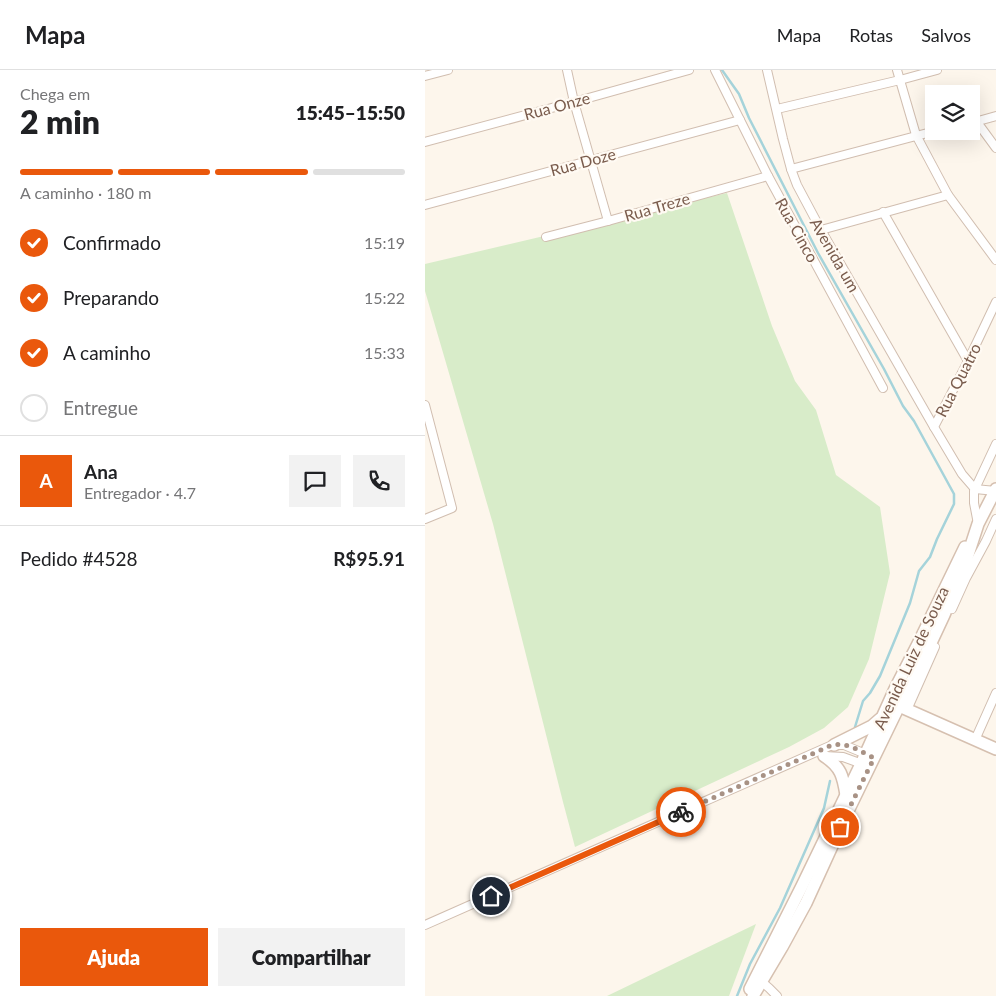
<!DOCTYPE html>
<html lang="pt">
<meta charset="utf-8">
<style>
body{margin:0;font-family:Lato,sans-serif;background:#f2f2f2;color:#202124;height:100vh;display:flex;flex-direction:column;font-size:19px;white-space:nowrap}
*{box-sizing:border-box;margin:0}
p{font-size:16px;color:#757577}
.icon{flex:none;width:28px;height:28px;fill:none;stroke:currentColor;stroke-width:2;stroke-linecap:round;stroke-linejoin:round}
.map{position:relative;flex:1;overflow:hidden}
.sheet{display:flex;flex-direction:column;background:#fff;width:425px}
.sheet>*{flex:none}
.controls{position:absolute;left:500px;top:15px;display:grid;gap:10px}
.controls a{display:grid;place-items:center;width:55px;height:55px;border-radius:0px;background:#fff;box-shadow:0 5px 20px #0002;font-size:25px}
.pin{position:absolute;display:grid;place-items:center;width:42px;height:42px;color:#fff;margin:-21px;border:2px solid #fff;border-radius:50%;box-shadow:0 1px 5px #0007}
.courier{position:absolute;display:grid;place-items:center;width:50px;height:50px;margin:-25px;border:4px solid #ea580c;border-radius:50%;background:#fff;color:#222;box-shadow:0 1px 6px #0007}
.summary em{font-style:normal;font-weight:800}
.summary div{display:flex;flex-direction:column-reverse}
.summary{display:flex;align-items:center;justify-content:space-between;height:85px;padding:0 20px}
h1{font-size:32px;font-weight:800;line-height:38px}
.bar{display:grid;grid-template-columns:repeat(4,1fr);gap:8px 5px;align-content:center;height:60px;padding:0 20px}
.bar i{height:6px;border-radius:4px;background:#e0e0e0}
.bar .on{background:#ea580c}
.bar p{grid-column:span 4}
.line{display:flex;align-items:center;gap:12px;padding:0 20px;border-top:1px solid #e0e0e0}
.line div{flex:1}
.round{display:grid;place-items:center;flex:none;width:52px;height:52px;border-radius:0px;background:#f2f2f2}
ol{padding:0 20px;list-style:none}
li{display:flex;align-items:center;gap:15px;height:55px}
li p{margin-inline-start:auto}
li .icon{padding:5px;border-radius:50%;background:#ea580c;color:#fff;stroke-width:4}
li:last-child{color:#757577}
li i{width:28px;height:28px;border:2px solid #e0e0e0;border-radius:50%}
.action{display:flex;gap:10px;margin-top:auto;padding:10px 20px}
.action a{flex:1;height:58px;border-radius:0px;background:#ea580c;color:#fff;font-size:20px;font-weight:800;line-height:58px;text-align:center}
.action a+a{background:#f2f2f2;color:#202124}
header{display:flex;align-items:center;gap:30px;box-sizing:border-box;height:70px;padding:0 25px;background:#fff;border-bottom:1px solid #e0e0e0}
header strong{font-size:24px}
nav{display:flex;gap:28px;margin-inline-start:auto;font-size:18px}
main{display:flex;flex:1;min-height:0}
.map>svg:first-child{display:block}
.green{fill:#d8ecc9}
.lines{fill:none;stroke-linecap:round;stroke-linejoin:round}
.stream{stroke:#a5d3da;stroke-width:2.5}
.street-casing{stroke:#d1beb0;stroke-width:10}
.secondary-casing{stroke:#d6c0b0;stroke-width:14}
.street{stroke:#fff;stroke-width:8}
.secondary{stroke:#fff;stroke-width:11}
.done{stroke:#a89285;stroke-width:5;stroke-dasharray:0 9}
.route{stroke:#ea580c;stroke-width:6}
.labels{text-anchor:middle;stroke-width:4.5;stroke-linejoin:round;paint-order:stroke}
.street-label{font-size:16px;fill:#7a5c4d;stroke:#fffaf3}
</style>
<header>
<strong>Mapa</strong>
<nav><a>Mapa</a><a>Rotas</a><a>Salvos</a></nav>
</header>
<main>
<section class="sheet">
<div class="summary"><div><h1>2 min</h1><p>Chega em</p></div><em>15:45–15:50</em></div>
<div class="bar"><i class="on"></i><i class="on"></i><i class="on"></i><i></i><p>A caminho · 180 m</p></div>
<ol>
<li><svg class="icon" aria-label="check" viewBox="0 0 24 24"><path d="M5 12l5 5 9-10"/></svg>Confirmado<p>15:19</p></li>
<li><svg class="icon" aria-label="check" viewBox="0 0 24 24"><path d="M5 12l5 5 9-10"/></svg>Preparando<p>15:22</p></li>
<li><svg class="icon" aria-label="check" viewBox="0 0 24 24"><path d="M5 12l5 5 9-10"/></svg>A caminho<p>15:33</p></li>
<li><i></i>Entregue</li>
</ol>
<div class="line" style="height:90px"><b class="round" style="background:#ea580c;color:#fff">A</b><div><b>Ana</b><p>Entregador · 4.7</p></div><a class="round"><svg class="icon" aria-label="chat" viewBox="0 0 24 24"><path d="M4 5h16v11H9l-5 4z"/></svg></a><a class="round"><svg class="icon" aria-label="phone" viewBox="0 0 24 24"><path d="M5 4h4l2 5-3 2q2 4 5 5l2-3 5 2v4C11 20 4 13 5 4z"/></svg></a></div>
<div class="line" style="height:65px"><div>Pedido #4528</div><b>R$95.91</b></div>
<div class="action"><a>Ajuda</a><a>Compartilhar</a></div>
</section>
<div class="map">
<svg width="571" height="926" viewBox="0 0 571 926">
<rect width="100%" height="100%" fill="#fdf6ec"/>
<g class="green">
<path d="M 302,123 L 347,256 L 370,311 L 391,340 L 411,405 L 455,437 L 465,503 L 444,589 L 423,637 L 399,658 L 364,677 L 150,777 L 138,732 L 68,454 L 0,221 L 0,194 Z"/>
<path d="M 331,854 L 304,926 L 182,926 Z"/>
</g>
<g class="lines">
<g class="stream">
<path d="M 297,0 L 314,24 L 324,48 L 393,183 L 459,299 L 478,336 L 489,351 L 529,424 L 529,434 L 512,469 L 505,487 L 494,501 L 485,533 L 455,606 L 445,623 L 438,631 L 430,657"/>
<path d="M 312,926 L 325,894 L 355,838 L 399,738 L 405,711"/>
</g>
<defs>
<g id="street">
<path d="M 142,0 L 149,32 L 183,151"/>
<path d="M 290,0 L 343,106 L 458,318"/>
<path d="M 342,0 L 358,69 L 366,99 L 372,115 L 396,160 L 509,357"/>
<path d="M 472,0 L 491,65 L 523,125 L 571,190"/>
<path d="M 0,6 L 23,0"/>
<path d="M 352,39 L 475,10 L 512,0"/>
<path d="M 552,52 L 571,78"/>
<path d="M 546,53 L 571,46"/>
<path d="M 0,72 L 149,32 L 264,0"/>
<path d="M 366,99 L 510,61"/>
<path d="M 0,135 L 315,50"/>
<path d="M 458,142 L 543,291"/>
<path d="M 396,160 L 523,125"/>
<path d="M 121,167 L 183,151 L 343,106"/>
<path d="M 571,232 L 543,291 L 509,357 L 537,404 L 550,419 L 571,421"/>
<path d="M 0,335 L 27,438 L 0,449"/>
<path d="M 553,454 L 549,433 L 549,421 L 571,374"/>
<path d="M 527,539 L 541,508 L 561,471 L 571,449"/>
<path d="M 482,640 L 510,577"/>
<path d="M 550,670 L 571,623"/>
<path d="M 399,686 L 418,687 L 440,695"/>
<path d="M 0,855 L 407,675 L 419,675 L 443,685"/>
<path d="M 337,912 L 344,918 L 352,926"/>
</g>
<g id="secondary">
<path d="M 474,636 L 571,679"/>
<path d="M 409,675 L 447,656 L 455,649"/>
<path d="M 399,686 C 416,697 418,706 421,725"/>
<path d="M 325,919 L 377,816 L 436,694 L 470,619 L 495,570 L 540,477"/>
<path d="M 328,926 L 357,877 L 381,833 L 423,741 L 474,636 L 505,575 L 519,545 L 540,494 L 553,454 L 571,419"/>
</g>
</defs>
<use href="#street" class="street-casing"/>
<use href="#secondary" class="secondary-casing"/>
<use href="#street" class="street"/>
<use href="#secondary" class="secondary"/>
</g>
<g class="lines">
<path class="done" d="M 256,742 L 396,680 C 400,678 404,676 408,675 C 422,672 437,682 449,688 L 415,757"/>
<path class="route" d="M 66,826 L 256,742"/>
</g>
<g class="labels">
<g class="street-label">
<text transform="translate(132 36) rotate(-15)" y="6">Rua Onze</text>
<text transform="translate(158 92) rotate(-15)" y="6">Rua Doze</text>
<text transform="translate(232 137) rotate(-16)" y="6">Rua Treze</text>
<text transform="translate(372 160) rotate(61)" y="6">Rua Cinco</text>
<text transform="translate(410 185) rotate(60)" y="6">Avenida um</text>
<text transform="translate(533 310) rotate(-63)" y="6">Rua Quatro</text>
<text transform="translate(486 588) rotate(-65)" y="6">Avenida Luiz de Souza</text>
</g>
</g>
</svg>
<div class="controls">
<a><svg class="icon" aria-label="layers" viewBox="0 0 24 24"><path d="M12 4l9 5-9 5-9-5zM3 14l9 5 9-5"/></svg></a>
</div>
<div class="pin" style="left:415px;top:757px;background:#ea580c"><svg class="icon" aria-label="bag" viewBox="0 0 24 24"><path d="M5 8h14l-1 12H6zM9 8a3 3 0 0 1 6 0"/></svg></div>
<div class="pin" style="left:66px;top:826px;background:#1f2937"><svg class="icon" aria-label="home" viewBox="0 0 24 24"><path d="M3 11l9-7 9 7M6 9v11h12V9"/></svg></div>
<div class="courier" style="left:256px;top:742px"><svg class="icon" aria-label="bike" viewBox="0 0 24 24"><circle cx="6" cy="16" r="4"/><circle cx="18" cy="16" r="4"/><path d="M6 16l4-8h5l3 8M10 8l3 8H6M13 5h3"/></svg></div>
</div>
</main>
